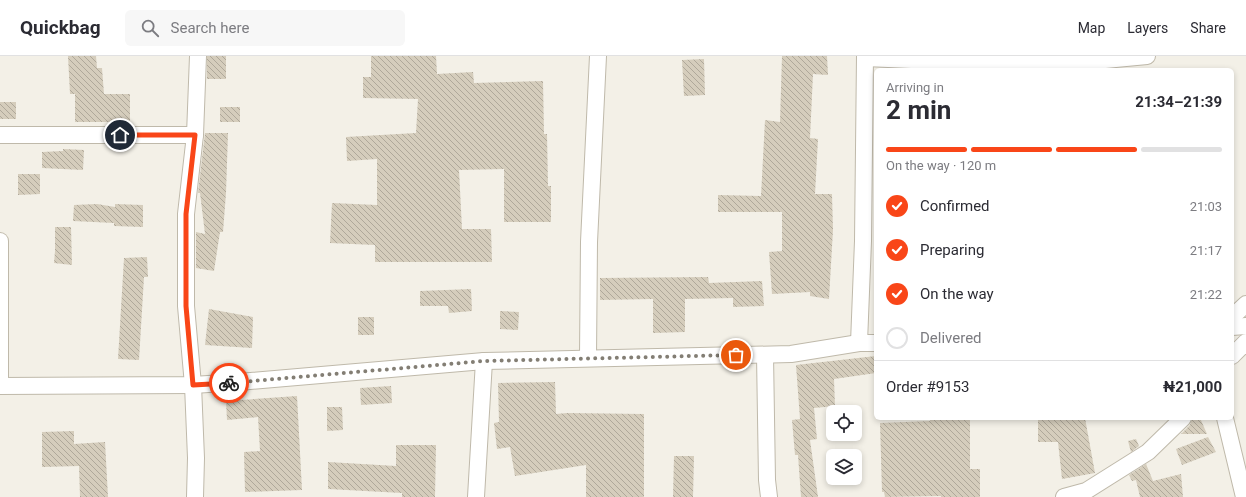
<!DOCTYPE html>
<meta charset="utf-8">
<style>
body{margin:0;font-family:Roboto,sans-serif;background:#f7f7f7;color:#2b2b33;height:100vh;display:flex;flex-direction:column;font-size:15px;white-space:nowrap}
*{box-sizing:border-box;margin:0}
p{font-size:13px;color:#7c7c81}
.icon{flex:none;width:22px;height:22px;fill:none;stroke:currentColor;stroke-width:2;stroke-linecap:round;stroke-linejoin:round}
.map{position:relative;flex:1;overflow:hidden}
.drawer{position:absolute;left:874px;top:12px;width:360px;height:352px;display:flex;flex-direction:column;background:#fff;border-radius:6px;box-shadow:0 2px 6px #0003}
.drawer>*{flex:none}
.buttons{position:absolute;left:826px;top:349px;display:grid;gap:8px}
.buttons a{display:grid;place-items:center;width:36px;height:36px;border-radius:6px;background:#fff;box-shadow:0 2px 6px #0003;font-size:20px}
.pin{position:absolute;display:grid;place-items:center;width:34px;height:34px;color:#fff;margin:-17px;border:2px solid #fff;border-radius:50%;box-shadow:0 1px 4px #0007}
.courier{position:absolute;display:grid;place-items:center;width:40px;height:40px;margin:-20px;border:3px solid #f94618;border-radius:50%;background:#fff;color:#222;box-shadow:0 1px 5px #0007}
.overview em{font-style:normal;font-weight:700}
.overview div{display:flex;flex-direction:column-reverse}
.overview{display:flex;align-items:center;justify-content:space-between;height:68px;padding:0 12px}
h1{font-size:26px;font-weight:700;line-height:30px}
.bar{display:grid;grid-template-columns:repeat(4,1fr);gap:6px 4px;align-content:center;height:48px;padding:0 12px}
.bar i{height:5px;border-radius:3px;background:#e1e1e2}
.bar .current{background:#f94618}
.bar p{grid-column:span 4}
.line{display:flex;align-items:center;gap:10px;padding:0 12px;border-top:1px solid #e1e1e2}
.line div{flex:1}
ol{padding:0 12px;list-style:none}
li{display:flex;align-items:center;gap:12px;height:44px}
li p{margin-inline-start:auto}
li .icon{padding:4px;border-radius:50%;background:#f94618;color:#fff;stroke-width:4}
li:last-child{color:#7c7c81}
li i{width:22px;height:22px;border:2px solid #e1e1e2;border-radius:50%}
header{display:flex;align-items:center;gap:24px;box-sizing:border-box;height:56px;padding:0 20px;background:#fff;border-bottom:1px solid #e1e1e2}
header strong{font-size:19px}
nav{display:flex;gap:22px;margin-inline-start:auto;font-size:14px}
.search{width:280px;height:36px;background:#f7f7f7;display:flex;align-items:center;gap:10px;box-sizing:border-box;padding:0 14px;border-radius:6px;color:#7c7c81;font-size:15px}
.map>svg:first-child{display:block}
.building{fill:url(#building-back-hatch)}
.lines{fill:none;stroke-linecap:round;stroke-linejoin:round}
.minor-casing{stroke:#bfb9aa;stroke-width:18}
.minor{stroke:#fff;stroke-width:16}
.done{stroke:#837e74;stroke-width:4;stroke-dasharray:0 7.2}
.route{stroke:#f94618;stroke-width:5}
</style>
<header>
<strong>Quickbag</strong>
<div class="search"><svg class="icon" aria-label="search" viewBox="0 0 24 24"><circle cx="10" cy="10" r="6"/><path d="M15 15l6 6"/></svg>Search here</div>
<nav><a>Map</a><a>Layers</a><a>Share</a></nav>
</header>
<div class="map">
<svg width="1246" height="441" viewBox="0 0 1246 441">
<defs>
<pattern id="building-back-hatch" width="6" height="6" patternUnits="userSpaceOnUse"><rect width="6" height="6" fill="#d5cdbc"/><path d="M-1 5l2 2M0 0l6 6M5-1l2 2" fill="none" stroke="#afa89a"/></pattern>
</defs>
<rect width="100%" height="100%" fill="#f3f0e7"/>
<g class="building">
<path d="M 68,0 L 96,0 L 97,12 L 102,12 L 104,38 L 130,38 L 130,66 L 75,66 L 75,38 L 70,38 Z"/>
<rect x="207" y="0" width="19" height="23"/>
<path d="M 371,0 L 436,0 L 437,18 L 473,16 L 474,27 L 543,25 L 544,78 L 547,78 L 548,130 L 551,130 L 551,166 L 504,166 L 504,113 L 459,114 L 462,173 L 491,173 L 492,206 L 375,206 L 375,189 L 330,187 L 332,147 L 377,149 L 377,103 L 347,105 L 346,81 L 416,77 L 418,43 L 363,42 L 363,21 L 371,21 Z"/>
<path d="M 782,0 L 827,0 L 828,19 L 813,18 L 810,82 L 818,83 L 815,138 L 832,138 L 833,174 L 829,243 L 810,240 L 810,236 L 772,238 L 769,196 L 782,195 L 782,156 L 718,156 L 718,139 L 761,140 L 765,64 L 780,66 Z"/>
<path d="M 704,3 L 705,39 L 684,40 L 682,4 Z"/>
<rect x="0" y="46" width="16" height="17"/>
<rect x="220" y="51" width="20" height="15"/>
<path d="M 205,77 L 228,77 L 226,137 L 223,176 L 220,176 L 214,215 L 196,212 L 196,176 L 205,178 L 200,137 L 198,137 Z"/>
<path d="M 63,93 L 84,94 L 83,114 L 42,112 L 42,96 L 63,95 Z"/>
<path d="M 18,118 L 40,118 L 40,138 L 18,139 Z"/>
<path d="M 97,148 L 115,151 L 115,148 L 143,149 L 143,171 L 114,170 L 114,167 L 73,165 L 74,149 Z"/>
<path d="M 55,171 L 71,171 L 72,209 L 54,207 L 55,195 Z"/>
<path d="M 147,201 L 148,221 L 144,221 L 139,304 L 118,303 L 124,202 Z"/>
<path d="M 708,221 L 709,227 L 762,225 L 764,250 L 733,251 L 733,242 L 685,243 L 685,276 L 653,277 L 653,243 L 600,244 L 600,222 Z"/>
<path d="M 471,233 L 472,255 L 449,257 L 448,250 L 420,250 L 420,235 Z"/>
<path d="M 209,253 L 253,261 L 252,292 L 205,289 Z"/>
<path d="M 500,255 L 519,256 L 518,274 L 500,273 Z"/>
<rect x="358" y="261" width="16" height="18"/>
<path d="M 876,300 L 876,317 L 834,323 L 835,350 L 814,352 L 817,383 L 810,384 L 818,441 L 801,441 L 798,399 L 795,399 L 792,364 L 800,363 L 796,309 Z"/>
<path d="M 555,326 L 556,358 L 567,357 L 644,358 L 644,441 L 586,441 L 586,409 L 515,420 L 510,391 L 497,393 L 494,367 L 499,366 L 498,327 Z"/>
<path d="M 391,330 L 392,347 L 361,349 L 360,332 Z"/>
<path d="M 297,340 L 302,434 L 245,436 L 244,396 L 260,395 L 258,361 L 227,364 L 226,345 Z"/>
<path d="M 327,351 L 342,351 L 343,374 L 327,375 Z"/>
<path d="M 930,362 L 970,362 L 970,413 L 980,413 L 980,441 L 941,441 L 941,440 L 885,441 L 884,436 L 882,436 L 880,367 L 930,365 Z"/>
<path d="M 1038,362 L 1085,362 L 1095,417 L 1062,423 L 1058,386 L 1038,386 Z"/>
<path d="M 1192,362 L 1200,362 L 1207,378 L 1181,378 L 1190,369 Z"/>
<path d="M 74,375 L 74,388 L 105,386 L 108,441 L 80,441 L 79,410 L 42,411 L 42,376 Z"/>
<path d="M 1208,381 L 1216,396 L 1182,409 L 1176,393 Z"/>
<path d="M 1136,383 L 1139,390 L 1131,396 L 1128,385 Z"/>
<path d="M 396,389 L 436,389 L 435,441 L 402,441 L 402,437 L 328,433 L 328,406 L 396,410 Z"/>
<path d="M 674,400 L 694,400 L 693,441 L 673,441 Z"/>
<path d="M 1146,408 L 1153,425 L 1181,418 L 1183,441 L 1140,441 L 1136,424 L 1132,425 L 1129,419 Z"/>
</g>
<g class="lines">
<defs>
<g id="minor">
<path d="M 865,2 L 958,6 L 1063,8 L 1147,0"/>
<path d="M 0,79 L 195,79"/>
<path d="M 0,185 L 0,330"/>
<path d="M 1232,261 L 1246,248"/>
<path d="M 1232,271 L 1246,270"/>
<path d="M 859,287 L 863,185 L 865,0"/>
<path d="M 765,299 L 767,424 L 769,441"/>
<path d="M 1232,300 L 1246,286"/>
<path d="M 588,302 L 589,186 L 598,0"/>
<path d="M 0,330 L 193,329 L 239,326 L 484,305 L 791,298 L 859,287 L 876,287"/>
<path d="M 1225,362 L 1244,441"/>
<path d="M 195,441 L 196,402 L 193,329 L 186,250 L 186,158 L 195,79 L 198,0"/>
<path d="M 476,441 L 484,305"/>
<path d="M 1064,441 L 1086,435 L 1148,396 L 1183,362"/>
</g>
</defs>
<use href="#minor" class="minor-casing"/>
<use href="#minor" class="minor"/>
</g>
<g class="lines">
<path class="done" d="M 229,327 L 484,305 L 736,299"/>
<path class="route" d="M 120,79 L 195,79 L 186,158 L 186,250 L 193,329 L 229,327"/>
</g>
</svg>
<div class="buttons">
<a><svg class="icon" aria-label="locate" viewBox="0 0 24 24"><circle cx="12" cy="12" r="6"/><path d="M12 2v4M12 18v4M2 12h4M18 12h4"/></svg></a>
<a><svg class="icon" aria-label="layers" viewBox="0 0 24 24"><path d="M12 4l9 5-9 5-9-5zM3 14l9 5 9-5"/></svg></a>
</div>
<div class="pin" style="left:736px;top:299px;background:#ea580c"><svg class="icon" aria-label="bag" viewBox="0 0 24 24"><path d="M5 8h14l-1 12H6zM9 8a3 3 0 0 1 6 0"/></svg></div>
<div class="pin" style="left:120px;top:79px;background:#1f2937"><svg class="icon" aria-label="home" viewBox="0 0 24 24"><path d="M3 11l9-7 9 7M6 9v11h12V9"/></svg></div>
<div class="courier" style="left:229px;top:327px"><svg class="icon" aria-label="bike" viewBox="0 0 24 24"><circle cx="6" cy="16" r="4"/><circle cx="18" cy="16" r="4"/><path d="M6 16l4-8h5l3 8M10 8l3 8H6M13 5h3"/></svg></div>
<section class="drawer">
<div class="overview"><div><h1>2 min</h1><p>Arriving in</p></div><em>21:34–21:39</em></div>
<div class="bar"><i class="current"></i><i class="current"></i><i class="current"></i><i></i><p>On the way · 120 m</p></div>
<ol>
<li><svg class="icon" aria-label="check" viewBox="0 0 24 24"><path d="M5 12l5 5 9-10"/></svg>Confirmed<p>21:03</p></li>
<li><svg class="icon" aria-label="check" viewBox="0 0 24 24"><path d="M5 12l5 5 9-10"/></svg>Preparing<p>21:17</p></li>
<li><svg class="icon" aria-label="check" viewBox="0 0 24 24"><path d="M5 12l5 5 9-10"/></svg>On the way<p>21:22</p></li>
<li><i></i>Delivered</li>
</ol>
<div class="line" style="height:52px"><div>Order #9153</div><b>₦21,000</b></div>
</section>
</div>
